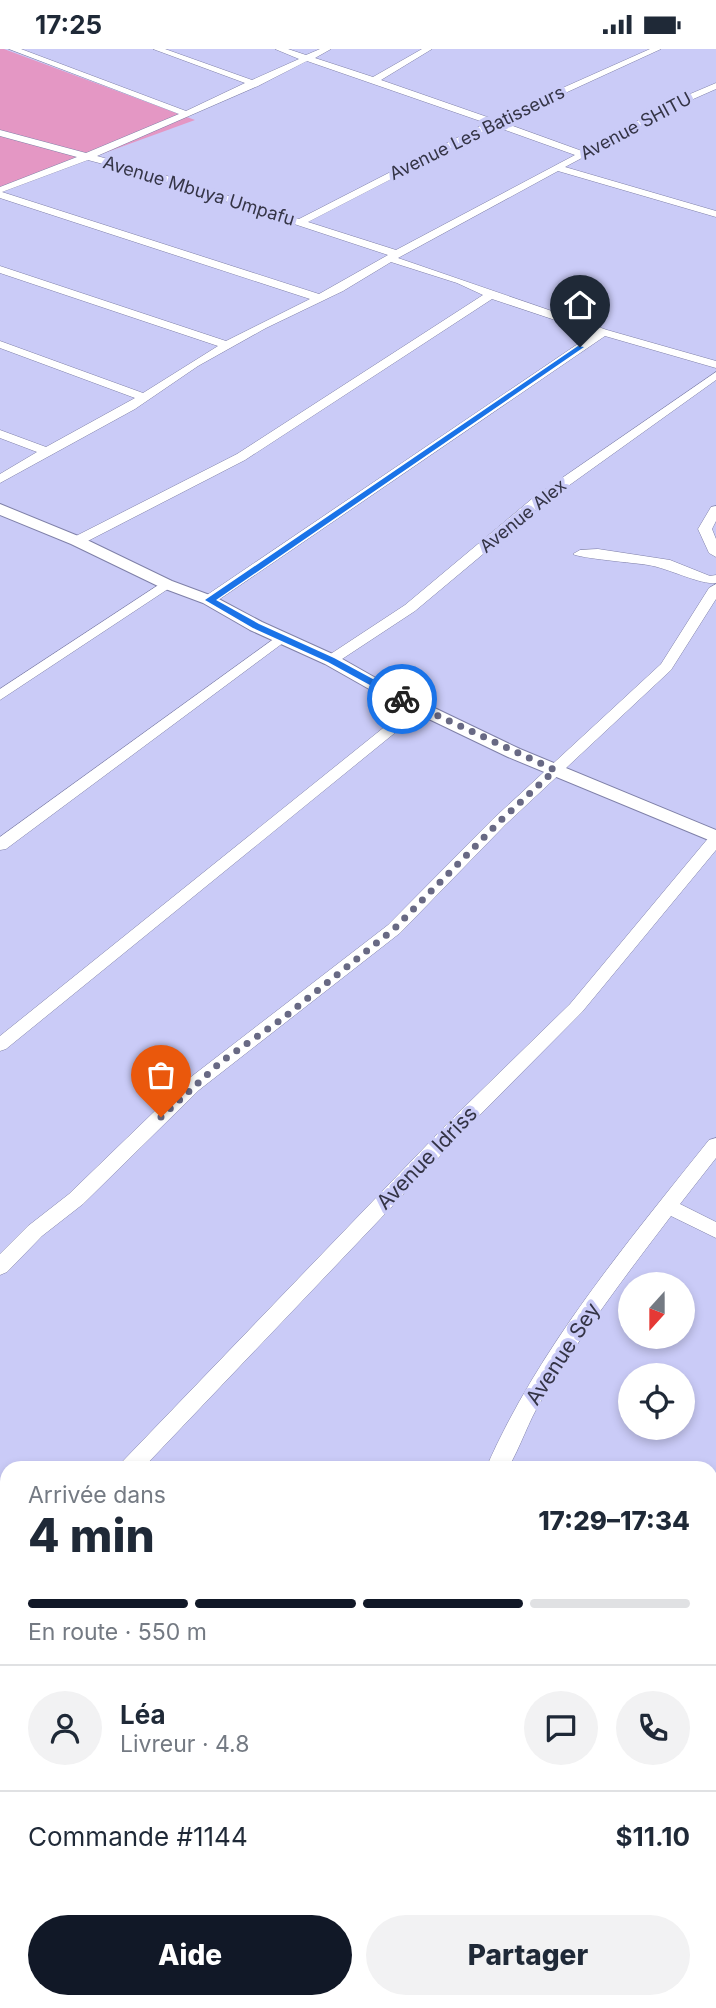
<!DOCTYPE html>
<html lang="fr">
<meta charset="utf-8">
<style>
body{margin:0;font-family:Inter,sans-serif;background:#f2f2f3;color:#1f2937;height:100vh;display:flex;flex-direction:column;font-size:26px;white-space:nowrap}
*{box-sizing:border-box;margin:0}
p{font-size:23px;color:#747a83}
.icon{flex:none;width:38px;height:38px;fill:none;stroke:currentColor;stroke-width:2;stroke-linecap:round;stroke-linejoin:round}
.map{position:relative;flex:1;overflow:hidden}
.side{position:absolute;left:0px;top:1412px;width:718px;height:548px;display:flex;flex-direction:column;background:#fff;border-radius:21px 21px 0 0;box-shadow:0 4px 10px #0003}
.side>*{flex:none}
.needle{width:46px;rotate:201deg}
.tools{position:absolute;left:618px;top:1223px;display:grid;gap:14px}
.tools a{display:grid;place-items:center;width:77px;height:77px;border-radius:50%;background:#fff;box-shadow:0 4px 10px #0003;font-size:35px}
.pin{position:absolute;display:grid;place-items:center;width:60px;height:60px;color:#fff;margin:-72px -30px;border-radius:50% 50% 50% 0;rotate:-45deg;box-shadow:0 0 7px #0007}
.pin .icon{rotate:45deg}
.courier{position:absolute;display:grid;place-items:center;width:70px;height:70px;margin:-35px;border:5px solid #1a73e8;border-radius:50%;background:#fff;color:#222;box-shadow:0 2px 9px #0007}
.overview em{font-style:normal;font-weight:800}
.overview div{display:flex;flex-direction:column-reverse}
.overview{display:flex;align-items:center;justify-content:space-between;height:119px;padding:0 28px}
h1{font-size:46px;font-weight:800;line-height:52px}
.bar{display:grid;grid-template-columns:repeat(4,1fr);gap:10px 7px;align-content:center;height:84px;padding:0 28px}
.bar i{height:9px;border-radius:5px;background:#e0e1e3}
.bar .current{background:#111827}
.bar p{grid-column:span 4}
.line{display:flex;align-items:center;gap:18px;padding:0 28px;border-top:2px solid #e0e1e3}
.line div{flex:1}
.round{display:grid;place-items:center;flex:none;width:74px;height:74px;border-radius:37px;background:#f2f2f3}
.cta{display:flex;gap:14px;margin-top:auto;padding:14px 28px}
.cta a{flex:1;height:80px;border-radius:42px;background:#111827;color:#fff;font-size:28px;font-weight:800;line-height:80px;text-align:center}
.cta a+a{background:#f2f2f3;color:#1f2937}
.status{display:flex;justify-content:space-between;align-items:center;height:49px;padding:0 35px;background:#fff;direction:ltr}
.status svg{height:19px;fill:currentColor}
.map>svg:first-child{display:block}
.green{fill:#e497c4}
.lines{fill:none;stroke-linecap:round;stroke-linejoin:round}
.minor-casing{stroke:#7f80a8;stroke-width:1}
.tertiary-casing{stroke:#7f80a8;stroke-width:2}
.minor{fill:#fff;fill-rule:evenodd}
.tertiary{fill:#fff;fill-rule:evenodd}
.route{fill:#1a73e8}
.done{stroke:#686984;stroke-width:7;stroke-dasharray:0 12.6}
.labels{text-anchor:middle;stroke-width:7;stroke-linejoin:round;paint-order:stroke}
.far-street-label{font-size:18px;fill:#343446;stroke:#cacbf7}
.street-label{font-size:21px;fill:#343446;stroke:#cacbf7}
</style>
<div class="status"><b>17:25</b><svg viewBox="0 0 49 12"><path d="M0 12V9h3v3zM5 12V6h3v6zM10 12V3h3v9zM15 12V0h3v12zM26 1h20v11H26zM47 4h2v5h-2z"/></svg></div>
<div class="map">
<svg width="716" height="1959" viewBox="0 0 716 1959">
<rect width="100%" height="100%" fill="#cacbf7"/>
<path class="green" d="M 0,0 L 4,0 L 195,71 L 0,142 Z"/>
<g class="lines">
<defs>
<g id="minor">
<path d="M 9,0 L 21,0 L 186,62 L 245,34 L 153,0 L 165,0 L 252,31 L 299,10 L 275,0 L 288,0 L 306,6 L 320,0 L 331,0 L 315,9 L 373,28 L 422,0 L 432,0 L 381,31 L 493,70 L 650,0 L 661,0 L 502,73 L 582,102 L 676,51 L 716,34 L 716,40 L 682,55 L 565,118 L 716,162 L 716,168 L 558,122 L 398,209 L 607,281 L 716,312 L 716,319 L 605,287 L 214,554 L 204,554 L 204,548 L 594,284 L 492,250 L 245,411 L 82,495 L 72,495 L 72,489 L 237,405 L 483,246 L 457,234 L 391,213 L 343,242 L 266,279 L 198,317 L 135,360 L 0,434 L 0,425 L 37,403 L 0,389 L 0,381 L 46,398 L 135,349 L 0,299 L 0,292 L 143,344 L 218,297 L 0,224 L 0,217 L 226,292 L 310,250 L 0,149 L 0,138 L 77,108 L 0,87 L 0,81 L 86,104 L 179,65 ZM 307,12 L 486,74 L 299,170 L 158,124 L 97,107 L 258,37 ZM 494,77 L 575,106 L 396,201 L 308,173 ZM 88,111 L 152,128 L 388,206 L 319,245 L 2,143 Z"/>
<path d="M 716,323 L 716,331 L 543,455 L 415,562 L 336,614 L 326,614 L 326,608 L 405,556 L 533,449 Z"/>
<path d="M 716,457 L 716,472 L 712,480 L 716,490 L 716,508 L 709,504 L 698,480 L 711,458 Z"/>
<path d="M 598,500 L 670,511 L 710,527 L 716,526 L 716,534 C 700,536 668,519 648,516 C 636,514 578,509 573,505 L 580,501 Z"/>
<path d="M 166,531 L 171,532 L 171,538 L 0,651 L 0,640 Z"/>
<path d="M 716,535 L 716,550 L 671,621 L 505,776 L 400,884 L 199,1041 L 83,1155 L 42,1187 L 7,1223 L 0,1226 L 0,1205 L 28,1177 L 69,1145 L 187,1031 L 388,876 L 493,770 L 661,615 L 709,539 Z"/>
<path d="M 282,584 L 287,585 L 287,591 L 6,800 L 0,801 L 0,788 Z"/>
<path d="M 418,654 L 423,655 L 425,658 L 423,661 L 6,1000 L 0,1002 L 0,987 L 413,655 Z"/>
<path d="M 716,786 L 716,801 L 582,963 L 461,1085 L 143,1419 L 119,1419 L 122,1413 L 447,1075 L 570,955 L 710,787 Z"/>
<path d="M 716,1089 L 716,1109 L 680,1155 L 716,1173 L 716,1189 L 671,1167 C 625,1227 580,1287 541,1352 C 528,1373 521,1397 508,1419 L 486,1419 C 539,1298 627,1194 709,1091 Z"/>
<path d="M 716,1521 L 716,1547 L 710,1549 L 710,1523 Z"/>
<path d="M 7,1538 L 7,1564 L 0,1566 L 0,1540 Z"/>
<path d="M 710,1733 L 716,1736 L 716,1761 L 710,1759 Z"/>
<path d="M 7,1922 L 7,1953 L 9,1953 L 0,1957 L 0,1925 Z"/>
<path d="M 434,1953 L 461,1953 L 459,1959 L 432,1959 Z"/>
</g>
<path id="tertiary" d="M 0,455 L 83,489 L 172,532 L 215,548 L 262,573 L 337,607 L 397,641 L 520,700 L 716,781 L 716,794 L 508,708 L 385,649 L 325,615 L 250,581 L 203,554 L 160,538 L 71,495 L 0,466 Z"/>
</defs>
<use href="#minor" class="minor-casing"/>
<use href="#tertiary" class="tertiary-casing"/>
<use href="#minor" class="minor"/>
<use href="#tertiary" class="tertiary"/>
</g>
<path class="route" d="M 578,297 L 584,298 L 216,551 L 259,575 L 334,609 L 406,648 L 406,652 L 399,652 L 328,613 L 253,579 L 205,551 Z"/>
<g class="lines">
<path class="done" d="M 161,1068 L 222,1012 L 282,970 L 394,880 L 499,773 L 555,721 L 402,650"/>
</g>
<g class="labels">
<g class="far-street-label">
<text transform="translate(636 77) rotate(-28)" y="6">Avenue SHITU</text>
<text transform="translate(477 84) rotate(-26)" y="6">Avenue Les Batisseurs</text>
<text transform="translate(199 142) rotate(17)" y="6">Avenue Mbuya Umpafu</text>
<text transform="translate(523 467) rotate(-39)" y="6">Avenue Alex</text>
</g>
<g class="street-label">
<text transform="translate(427 1109) rotate(-46)" y="7">Avenue Idriss</text>
<text transform="translate(563 1305) rotate(-57)" y="7">Avenue Sey</text>
</g>
</g>
</svg>
<div class="tools">
<a><svg class="needle" viewBox="-14 -14 28 28"><path d="M0-13l5 13h-10z" fill="#e53935"/><path d="M0 13l5-13h-10z" fill="#747a83"/></svg></a>
<a><svg class="icon" aria-label="locate" viewBox="0 0 24 24"><circle cx="12" cy="12" r="6"/><path d="M12 2v4M12 18v4M2 12h4M18 12h4"/></svg></a>
</div>
<div class="pin" style="left:161px;top:1068px;background:#ea580c"><svg class="icon" aria-label="bag" viewBox="0 0 24 24"><path d="M5 8h14l-1 12H6zM9 8a3 3 0 0 1 6 0"/></svg></div>
<div class="pin" style="left:580px;top:298px;background:#1f2937"><svg class="icon" aria-label="home" viewBox="0 0 24 24"><path d="M3 11l9-7 9 7M6 9v11h12V9"/></svg></div>
<div class="courier" style="left:402px;top:650px"><svg class="icon" aria-label="bike" viewBox="0 0 24 24"><circle cx="6" cy="16" r="4"/><circle cx="18" cy="16" r="4"/><path d="M6 16l4-8h5l3 8M10 8l3 8H6M13 5h3"/></svg></div>
<section class="side">
<div class="overview"><div><h1>4 min</h1><p>Arrivée dans</p></div><em>17:29–17:34</em></div>
<div class="bar"><i class="current"></i><i class="current"></i><i class="current"></i><i></i><p>En route · 550 m</p></div>
<div class="line" style="height:126px"><a class="round"><svg class="icon" aria-label="person" viewBox="0 0 24 24"><circle cx="12" cy="8" r="4"/><path d="M4 21q1-7 8-7t8 7"/></svg></a><div><b>Léa</b><p>Livreur · 4.8</p></div><a class="round"><svg class="icon" aria-label="chat" viewBox="0 0 24 24"><path d="M4 5h16v11H9l-5 4z"/></svg></a><a class="round"><svg class="icon" aria-label="phone" viewBox="0 0 24 24"><path d="M5 4h4l2 5-3 2q2 4 5 5l2-3 5 2v4C11 20 4 13 5 4z"/></svg></a></div>
<div class="line" style="height:91px"><div>Commande #1144</div><b>$11.10</b></div>
<div class="cta"><a>Aide</a><a>Partager</a></div>
</section>
</div>
